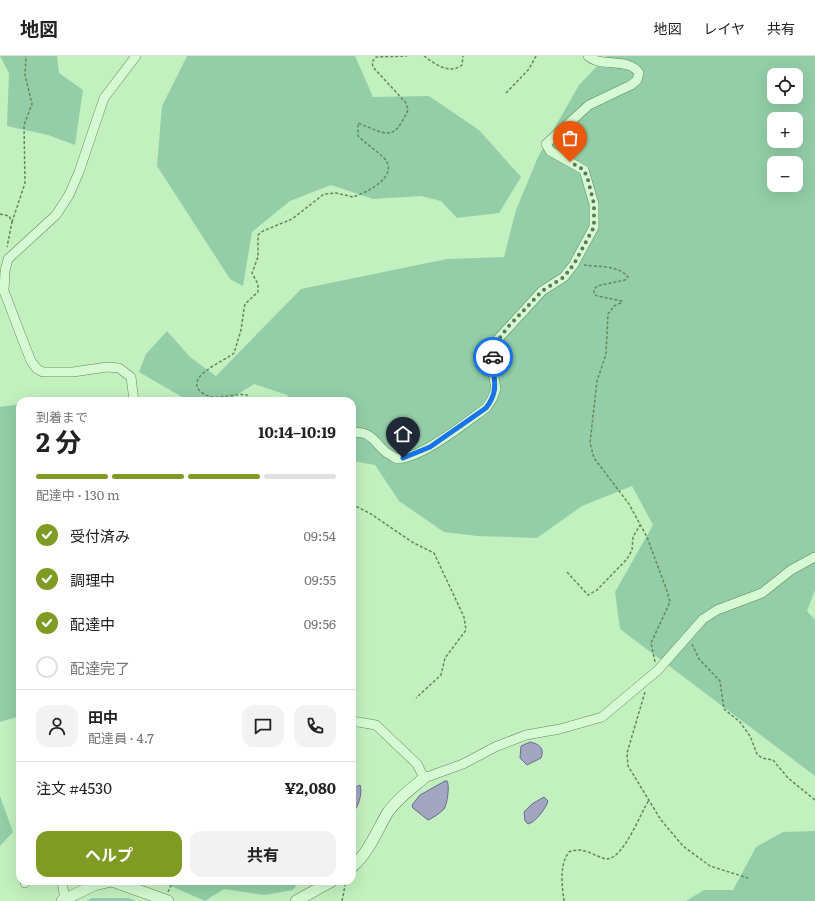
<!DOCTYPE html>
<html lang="ja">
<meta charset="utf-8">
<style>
body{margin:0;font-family:Literata,"Noto Sans JP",serif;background:#f2f2f2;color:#222;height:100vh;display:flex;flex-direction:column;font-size:15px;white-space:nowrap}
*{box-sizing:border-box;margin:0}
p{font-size:13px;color:#767676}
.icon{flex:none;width:22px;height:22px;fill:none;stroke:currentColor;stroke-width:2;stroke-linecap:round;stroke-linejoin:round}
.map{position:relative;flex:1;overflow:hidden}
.panel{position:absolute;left:16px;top:341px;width:340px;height:488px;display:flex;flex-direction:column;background:#fff;border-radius:12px;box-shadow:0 4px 16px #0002}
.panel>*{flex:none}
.fabs{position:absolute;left:767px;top:12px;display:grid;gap:8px}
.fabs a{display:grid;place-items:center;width:36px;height:36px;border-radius:8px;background:#fff;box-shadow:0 4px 16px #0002;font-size:20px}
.pin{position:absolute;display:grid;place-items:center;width:34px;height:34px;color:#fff;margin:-41px -17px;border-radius:50% 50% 50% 0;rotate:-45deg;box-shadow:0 0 4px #0007}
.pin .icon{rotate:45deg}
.courier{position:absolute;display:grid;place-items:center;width:40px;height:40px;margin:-20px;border:3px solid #1a73e8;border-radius:50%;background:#fff;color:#222;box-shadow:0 1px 5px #0007}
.overview em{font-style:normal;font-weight:700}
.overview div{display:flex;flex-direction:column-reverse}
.overview{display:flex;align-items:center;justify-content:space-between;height:68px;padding:0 20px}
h1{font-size:26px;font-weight:700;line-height:30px}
.bar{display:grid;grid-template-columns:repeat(4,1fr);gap:6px 4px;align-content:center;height:48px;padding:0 20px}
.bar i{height:5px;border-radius:3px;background:#e0e0e0}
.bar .active{background:#809b24}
.bar p{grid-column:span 4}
.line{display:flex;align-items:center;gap:10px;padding:0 20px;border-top:1px solid #e0e0e0}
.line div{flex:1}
.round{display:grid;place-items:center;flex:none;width:42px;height:42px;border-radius:12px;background:#f2f2f2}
ol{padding:0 20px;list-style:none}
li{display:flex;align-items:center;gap:12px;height:44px}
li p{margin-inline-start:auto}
li .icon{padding:4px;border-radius:50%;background:#809b24;color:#fff;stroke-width:4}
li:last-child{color:#767676}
li i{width:22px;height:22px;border:2px solid #e0e0e0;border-radius:50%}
.button{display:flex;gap:8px;margin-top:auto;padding:8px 20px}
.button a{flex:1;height:46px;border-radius:12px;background:#809b24;color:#fff;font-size:16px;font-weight:700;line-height:46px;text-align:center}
.button a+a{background:#f2f2f2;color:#222}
header{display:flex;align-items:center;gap:24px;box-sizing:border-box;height:56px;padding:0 20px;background:#fff;border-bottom:1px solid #e0e0e0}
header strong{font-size:19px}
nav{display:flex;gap:22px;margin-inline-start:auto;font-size:14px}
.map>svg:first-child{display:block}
.green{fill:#93cea8;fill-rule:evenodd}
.water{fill:#a3a5c1;stroke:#696a8f}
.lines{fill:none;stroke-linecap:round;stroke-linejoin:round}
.minor-casing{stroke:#638957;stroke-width:10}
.tertiary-casing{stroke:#638957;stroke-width:12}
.path{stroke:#638957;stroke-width:1.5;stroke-dasharray:3 2;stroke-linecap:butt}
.minor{stroke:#d5fad3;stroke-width:9}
.tertiary{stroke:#d5fad3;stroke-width:11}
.done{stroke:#5c7855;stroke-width:4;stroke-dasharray:0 7.2}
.route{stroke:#1a73e8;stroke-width:5}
</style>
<header>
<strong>地図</strong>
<nav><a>地図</a><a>レイヤ</a><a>共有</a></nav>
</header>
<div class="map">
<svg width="815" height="845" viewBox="0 0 815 845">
<rect width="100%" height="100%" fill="#c3f0bf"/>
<g class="green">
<path d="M 0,0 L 57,0 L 59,17 L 83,34 L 75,89 L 48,79 L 7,70 L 9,17 Z"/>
<path d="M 187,0 L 355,0 L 373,41 L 429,40 L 479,74 L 521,121 L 499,157 L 457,162 L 441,145 L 421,140 L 373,143 L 331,129 L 290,145 L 252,176 L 243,230 L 230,223 L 157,110 L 162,50 Z"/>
<path d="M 607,0 L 815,0 L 815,534 L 807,555 L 815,564 L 815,720 L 620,573 L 615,536 L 653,469 L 632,430 L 582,450 L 537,482 L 477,480 L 444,476 L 399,445 L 375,409 L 352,405 L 352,345 L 290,345 L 287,339 L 254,328 L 227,345 L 189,345 L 139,316 L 146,298 L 167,275 L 190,301 L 216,320 L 301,233 L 447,203 L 504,201 L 516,154 L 538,101 L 579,29 ZM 774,19 L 796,19 L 796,41 L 774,41 ZM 774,63 L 796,63 L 796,85 L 774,85 ZM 774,107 L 796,107 L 796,129 L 774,129 Z"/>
<path d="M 20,348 L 20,660 L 0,666 L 0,351 Z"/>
<path d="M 0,740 L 13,776 L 0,790 Z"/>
<path d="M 815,775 L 815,845 L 686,845 L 704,834 L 733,834 L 756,791 L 783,776 Z"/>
<path d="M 160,825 L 299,825 L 293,834 L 264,839 L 224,833 L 205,845 Z"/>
<path d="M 92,842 L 129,842 L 136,845 L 87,845 Z"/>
</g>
<g class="water">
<path d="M 530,686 C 539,688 545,692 541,702 L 527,709 L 520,702 L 521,690 Z"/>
<path d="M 445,725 L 447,725 C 450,730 447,749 444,753 C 440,757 433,762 428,764 L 413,752 L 412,749 L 420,739 Z"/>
<path d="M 360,729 C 363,738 358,751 352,758 L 352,733 Z"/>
<path d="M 544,741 L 548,745 C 546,752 536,766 528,768 L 525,765 L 524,756 L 532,748 Z"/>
</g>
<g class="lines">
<defs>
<g id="minor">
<path d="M 134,345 L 131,321 L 119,312 L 107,311 L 73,316 L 43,316 L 37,313 L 31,305 L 25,290 L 4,235 L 5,215 L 8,203 L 56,159 L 69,139 L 79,116 L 104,42 L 136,0"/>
<path d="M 352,377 C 372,374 374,387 387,397 C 390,398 393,401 395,402 C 416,407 469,364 486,352 L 492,343 L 496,333 L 492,311 L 493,296 L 498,283 L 542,235 L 564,221 L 574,208 L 594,171 L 594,148 L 584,114 L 550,95 L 546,88 L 589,49 L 631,29 L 637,24 L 639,17 C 629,1 601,12 588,0"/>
<path d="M 352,665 L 376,669 L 417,708 L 424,722 L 463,708 L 495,691 L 526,679 L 560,673 L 602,661 L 658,614 L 703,563 L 717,554 L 762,537 L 791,514 L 815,501"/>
<path d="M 62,825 L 65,844"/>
<path d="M 25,827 L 26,825"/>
</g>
<g id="tertiary">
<path d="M 352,811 C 369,797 377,774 388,756 C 398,742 411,733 424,722"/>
<path d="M 62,845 L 94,829 L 112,825 L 168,845"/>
<path d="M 296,845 L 332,825"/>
</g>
</defs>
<use href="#minor" class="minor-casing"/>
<use href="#tertiary" class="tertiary-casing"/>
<g class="path">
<path d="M 424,0 C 435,8 449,19 462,9 L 463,0"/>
<path d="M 506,37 L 529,13 L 536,0"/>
<path d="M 0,158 L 9,160 L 12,166 L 7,191"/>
<path d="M 12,166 L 25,127 L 24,69 L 32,48 L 25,19 L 26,0"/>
<path d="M 584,209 C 598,211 619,209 628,221 L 625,224 L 597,230 L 594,234 L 594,238 L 597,240 L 622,245 L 621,247 L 614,250 L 608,258 L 606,298 L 597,325 L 590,387 L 594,402 L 629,448 L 647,481 L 667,535 L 670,546 L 651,587 L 655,606"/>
<path d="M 245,345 L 247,339 C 236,337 224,342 213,341 C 207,340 203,338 199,334 C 187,319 225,305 234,297 L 241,274 L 244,253 L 245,248 L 258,236 L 258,228 L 252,217 L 258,201 L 258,179 L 263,175 L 292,163 L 324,138 L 336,137 L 353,141 C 368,136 400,120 384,102 C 376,94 366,88 358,80 L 358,67 C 387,78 393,87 408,54 L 406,47 L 373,11 L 372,6 L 376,1 L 407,0"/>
<path d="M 352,448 L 371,458 L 412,486 L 434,497 L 464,561 L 466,574 L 445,602 L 441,619 L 416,642"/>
<path d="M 567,516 L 588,539 L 597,534 L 627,503 L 632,494 L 633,481 L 640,469"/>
<path d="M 692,588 L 699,603 L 720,625 L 724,653 L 740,666 L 750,680 L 757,698 L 762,702 L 773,704 L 788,722 L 815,744"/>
<path d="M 645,636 L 627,697 L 628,710 L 661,764 L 683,790 L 710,810 L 748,822"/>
<path d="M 168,836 L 173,825"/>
<path d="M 342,845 L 346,825"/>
<path d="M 564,845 C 562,830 559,809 569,796 C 578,792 587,795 595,799 C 599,800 603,803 607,803 C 624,802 640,758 649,744"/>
</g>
<use href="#minor" class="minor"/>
<use href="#tertiary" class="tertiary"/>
</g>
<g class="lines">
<path class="done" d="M 493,301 L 493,296 L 498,284 L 508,271 L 542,235 L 564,221 L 574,208 L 594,171 L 594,148 L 588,124 L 584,114 L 570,106"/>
<path class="route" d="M 403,402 L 430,391 L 486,352 C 501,332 492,323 493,301"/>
</g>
</svg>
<div class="fabs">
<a><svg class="icon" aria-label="locate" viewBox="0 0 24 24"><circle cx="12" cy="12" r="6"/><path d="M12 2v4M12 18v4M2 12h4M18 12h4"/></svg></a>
<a>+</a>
<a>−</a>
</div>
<div class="pin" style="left:570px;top:106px;background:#ea580c"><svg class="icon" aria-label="bag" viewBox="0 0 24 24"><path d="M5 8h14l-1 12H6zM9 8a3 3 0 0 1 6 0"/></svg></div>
<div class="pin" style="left:403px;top:402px;background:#1f2937"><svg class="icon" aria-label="home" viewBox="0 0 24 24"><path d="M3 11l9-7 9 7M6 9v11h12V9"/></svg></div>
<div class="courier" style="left:493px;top:301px"><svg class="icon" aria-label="car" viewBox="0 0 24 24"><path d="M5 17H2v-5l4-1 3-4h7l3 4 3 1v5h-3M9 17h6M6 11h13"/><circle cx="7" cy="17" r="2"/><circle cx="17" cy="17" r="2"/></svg></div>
<section class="panel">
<div class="overview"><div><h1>2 分</h1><p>到着まで</p></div><em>10:14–10:19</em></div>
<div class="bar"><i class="active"></i><i class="active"></i><i class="active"></i><i></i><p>配達中 · 130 m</p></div>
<ol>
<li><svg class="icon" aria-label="check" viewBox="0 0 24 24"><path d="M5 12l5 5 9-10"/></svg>受付済み<p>09:54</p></li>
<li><svg class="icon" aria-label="check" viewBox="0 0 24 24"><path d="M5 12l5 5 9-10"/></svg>調理中<p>09:55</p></li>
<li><svg class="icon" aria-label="check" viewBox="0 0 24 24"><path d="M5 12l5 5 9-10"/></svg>配達中<p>09:56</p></li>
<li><i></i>配達完了</li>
</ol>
<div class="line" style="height:72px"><a class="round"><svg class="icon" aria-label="person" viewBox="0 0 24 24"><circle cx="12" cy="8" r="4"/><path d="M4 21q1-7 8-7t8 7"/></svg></a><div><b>田中</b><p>配達員 · 4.7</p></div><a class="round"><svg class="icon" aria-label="chat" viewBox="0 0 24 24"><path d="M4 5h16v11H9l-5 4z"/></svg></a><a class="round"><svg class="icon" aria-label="phone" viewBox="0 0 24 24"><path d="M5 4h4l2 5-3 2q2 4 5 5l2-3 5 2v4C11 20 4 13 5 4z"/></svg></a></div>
<div class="line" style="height:52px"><div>注文 #4530</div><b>¥2,080</b></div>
<div class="button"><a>ヘルプ</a><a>共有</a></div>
</section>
</div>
